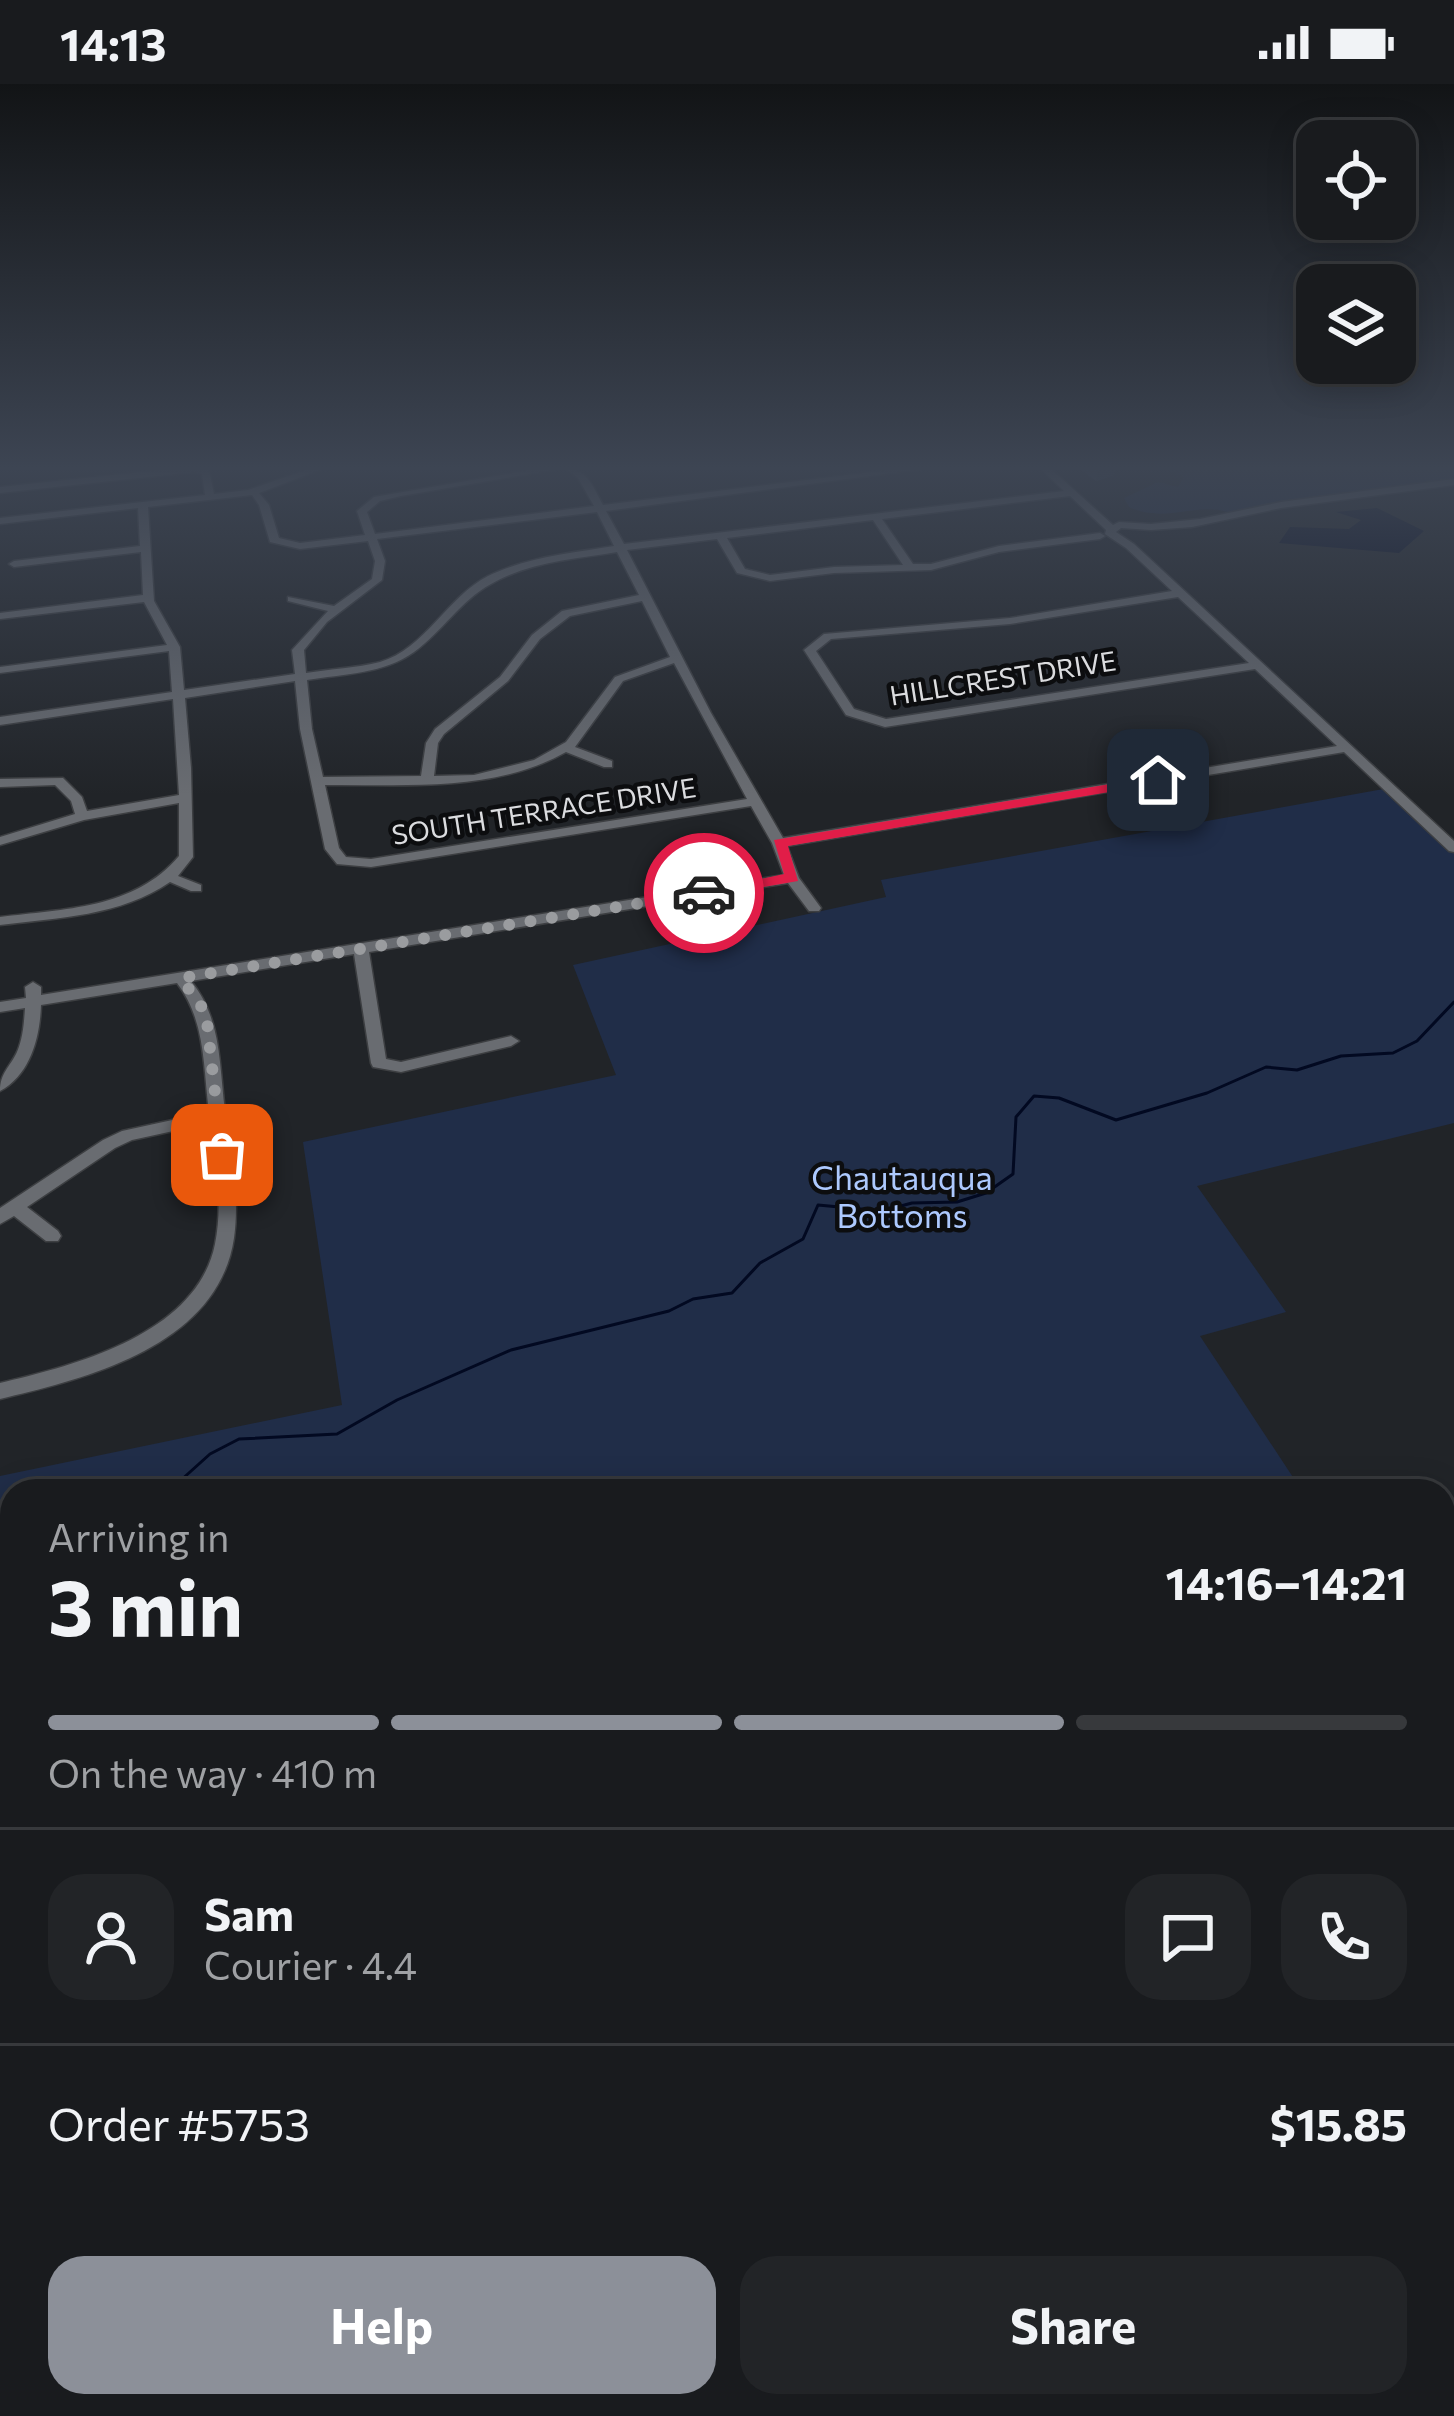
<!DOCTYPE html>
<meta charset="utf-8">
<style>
body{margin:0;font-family:Commissioner,sans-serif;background:#222427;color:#f1f3f6;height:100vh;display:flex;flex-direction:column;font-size:45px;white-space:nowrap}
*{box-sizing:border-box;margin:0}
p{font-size:39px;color:#9fa1a4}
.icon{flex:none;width:66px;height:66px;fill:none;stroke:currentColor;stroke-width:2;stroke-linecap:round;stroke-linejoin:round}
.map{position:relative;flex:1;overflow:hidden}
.panel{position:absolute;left:0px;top:1395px;width:1455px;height:939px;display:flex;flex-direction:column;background:#191b1e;border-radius:36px 36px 0 0;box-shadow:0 6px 30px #0003,0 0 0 3px #37393c}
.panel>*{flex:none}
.controls{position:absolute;left:1296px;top:36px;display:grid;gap:24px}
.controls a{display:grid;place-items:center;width:120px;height:120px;border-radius:24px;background:#191b1e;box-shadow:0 6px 30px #0003,0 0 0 3px #37393c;font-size:60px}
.pin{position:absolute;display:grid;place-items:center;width:102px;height:102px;color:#fff;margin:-51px;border-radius:24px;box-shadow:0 6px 18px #0006}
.courier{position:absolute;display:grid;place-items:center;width:120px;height:120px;margin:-60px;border:9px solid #e11d48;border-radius:50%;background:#fff;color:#222;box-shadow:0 3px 15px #0007}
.summary em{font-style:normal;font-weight:700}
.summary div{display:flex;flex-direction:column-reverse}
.summary{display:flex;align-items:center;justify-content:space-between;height:204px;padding:0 48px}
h1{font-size:78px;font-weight:700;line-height:90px}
.bar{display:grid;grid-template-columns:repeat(4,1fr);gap:18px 12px;align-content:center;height:144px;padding:0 48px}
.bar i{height:15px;border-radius:9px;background:#37393c}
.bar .on{background:#8c9099}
.bar p{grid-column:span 4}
.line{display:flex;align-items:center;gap:30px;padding:0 48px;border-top:3px solid #37393c}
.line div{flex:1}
.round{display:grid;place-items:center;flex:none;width:126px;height:126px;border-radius:36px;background:#222427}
.action{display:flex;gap:24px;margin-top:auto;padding:24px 48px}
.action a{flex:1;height:138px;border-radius:36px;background:#8c9099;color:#fff;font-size:48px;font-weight:700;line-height:138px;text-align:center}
.action a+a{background:#222427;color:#f1f3f6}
.status{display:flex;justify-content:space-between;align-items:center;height:84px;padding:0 60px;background:#191b1e;direction:ltr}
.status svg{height:33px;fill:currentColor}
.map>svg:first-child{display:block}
.green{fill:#202d48}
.water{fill:#020921}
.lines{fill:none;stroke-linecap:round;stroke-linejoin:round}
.stream-far1{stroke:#020921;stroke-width:3}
.stream{stroke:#020921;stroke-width:4.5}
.minor-casing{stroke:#3d3f42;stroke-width:3}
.minor{fill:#696c71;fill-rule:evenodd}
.wall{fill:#39465f}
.shaded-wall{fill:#2e394d}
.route{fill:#e11d48}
.done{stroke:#9a9c9f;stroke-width:12;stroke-dasharray:0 21.6}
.labels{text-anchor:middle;stroke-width:9;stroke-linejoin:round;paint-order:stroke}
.far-street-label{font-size:27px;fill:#dbdcdf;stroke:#0c0d0f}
.park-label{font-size:33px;fill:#adc9fe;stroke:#0c0d0f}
</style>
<div class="status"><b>14:13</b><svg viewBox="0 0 49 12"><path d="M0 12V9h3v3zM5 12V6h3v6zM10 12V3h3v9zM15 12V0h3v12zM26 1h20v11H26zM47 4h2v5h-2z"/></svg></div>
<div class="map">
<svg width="1454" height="2332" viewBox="0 0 1454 2332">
<rect width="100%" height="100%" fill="#212428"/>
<g class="green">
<path d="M 1164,385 L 1454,385 L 1454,396 L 1228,428 C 1193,418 1167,440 1129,423 L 1124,414 L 1158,398 L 1178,403 L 1184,393 Z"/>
<path d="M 1389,704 L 1454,764 L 1454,1039 L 1197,1102 L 1286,1228 L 1200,1252 L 1302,1407 L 12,1407 L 12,2206 L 0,2210 L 0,1392 L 342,1321 L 303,1058 L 616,991 L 573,881 L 886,813 L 881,796 Z"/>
</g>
<path class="water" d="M 1377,424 L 1424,447 L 1399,469 L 1279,459 L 1290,443 L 1349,445 L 1361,436 L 1336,428 Z"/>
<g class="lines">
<g class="stream-far1">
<path d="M 154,1407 L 180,1397 L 210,1370 L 239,1355 L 337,1350 L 397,1316 L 511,1266 L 669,1227 L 693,1215 L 732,1209 L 760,1179 L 803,1155 L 818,1121 L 882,1127 L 912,1119 L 957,1118 L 986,1109 L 1013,1090 L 1016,1033 L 1034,1012 L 1059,1014 L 1116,1036 L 1207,1009 L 1266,983 L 1297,986 L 1341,972 L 1393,969 L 1417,957 L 1454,918"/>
<path d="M 0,1449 L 12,1440"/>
</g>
<g class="stream">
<path d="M 733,2322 L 748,2332"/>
<path d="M 1193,2332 L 1217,2332"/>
</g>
<defs>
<g id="minor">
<path d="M 170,385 L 209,386 L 214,410 L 248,406 L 309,385 L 322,385 L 259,409 L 269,421 L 279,454 L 300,459 L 365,451 L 357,427 L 374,413 L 536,385 L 558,385 L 401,412 L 380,417 L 367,428 L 375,450 L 594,422 L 578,394 L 567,385 C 588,385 594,405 603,421 L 896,385 L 922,385 L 606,427 L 624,460 L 1064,407 L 1041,385 L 1051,385 L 1113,441 L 1119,438 L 1151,440 L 1200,435 L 1281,418 L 1454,395 L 1454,401 L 1281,424 L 1192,443 L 1151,446 L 1121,444 L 1116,448 L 1134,460 L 1454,757 L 1454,768 L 1449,767 L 1344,668 L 787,762 L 799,794 L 821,824 L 819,827 L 809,827 L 788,799 L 369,868 L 386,975 L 401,978 L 511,952 L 519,957 L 511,962 L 401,988 L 373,983 L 371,979 L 354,870 L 191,897 C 222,935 219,981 225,1027 C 231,1068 240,1112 234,1154 C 218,1262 88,1294 0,1315 L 0,1299 C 76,1281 197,1250 215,1160 C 223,1121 216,1079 210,1039 L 132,1056 L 115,1064 L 27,1123 L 58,1147 L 61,1152 L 58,1157 L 46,1157 L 14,1132 L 0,1140 L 0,1124 L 103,1056 L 122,1047 L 209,1028 C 203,983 206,937 177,899 L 41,921 C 40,954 30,991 0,1007 C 0,989 10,983 17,968 C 23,954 24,939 25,924 L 0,928 L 0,918 L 26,914 L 25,903 L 33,898 L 41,903 L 41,911 L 784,791 L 772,759 L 751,722 L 371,783 L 337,780 L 325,765 L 300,645 L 295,597 L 185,614 L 191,684 L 193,773 L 178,792 L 201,801 L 201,807 L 191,807 L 170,798 C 121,832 57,834 0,841 L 0,833 C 63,825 135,825 179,772 L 179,719 L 84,736 L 0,761 L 0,753 L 75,730 L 71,717 L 55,701 L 0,703 L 0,695 L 63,694 L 82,713 L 87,727 L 179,711 L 173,615 L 0,641 L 0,633 L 172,608 L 169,567 L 0,589 L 0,583 L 167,561 L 144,518 L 0,535 L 0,529 L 143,511 L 141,468 L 14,483 L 9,480 L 14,477 L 140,462 L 138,424 L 0,440 L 0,434 L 205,411 L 202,390 L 194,388 L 0,409 L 0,403 ZM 252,411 L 259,421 L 270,458 L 300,465 L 368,457 L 375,477 L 372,495 L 334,522 L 288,513 L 288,517 L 328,527 L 292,566 L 295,590 L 184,606 L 180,563 L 154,517 L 148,423 ZM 1070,412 L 1106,446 L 1105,450 L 1126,464 L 1172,507 L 1010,534 L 824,550 L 804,566 L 846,631 L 885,643 L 1255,585 L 1337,662 L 783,754 L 711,629 L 627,466 L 717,455 L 737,489 L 770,497 L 834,489 L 931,486 L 999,468 L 1100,455 L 1105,452 L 1100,449 L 999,462 L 931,480 L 913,480 L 882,435 ZM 597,428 L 614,462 C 572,469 527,473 488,492 C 447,513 425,565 380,578 C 357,584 330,585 306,589 L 304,566 L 327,538 L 382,496 L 385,477 L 377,455 ZM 873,436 L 903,481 L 834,483 L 770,491 L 745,485 L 727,454 ZM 617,468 L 639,511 L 562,527 L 532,551 L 500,593 L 435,645 L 426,659 L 421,692 L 323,693 L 312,645 L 307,596 C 343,590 384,590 414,568 C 442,548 460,517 491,500 C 529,478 575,475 617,468 ZM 1178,513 L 1249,579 L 886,635 L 854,625 L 816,567 L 831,555 L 1010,540 ZM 642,517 L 670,573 L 615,593 L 566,658 L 534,676 L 474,691 L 434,692 L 438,659 L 444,650 L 508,597 L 540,555 L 570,532 ZM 674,579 L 747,715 L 371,775 L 346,773 L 339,764 L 325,701 C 406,700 493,709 566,668 L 604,683 L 612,683 L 612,677 L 575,663 L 623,597 Z"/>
<path d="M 132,2322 L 165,2322 L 161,2332 L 128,2332 Z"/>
<path d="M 278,2322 L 308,2322 L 304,2332 L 274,2332 Z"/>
</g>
</defs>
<use href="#minor" class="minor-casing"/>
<use href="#minor" class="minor"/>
</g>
<path class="wall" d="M 1080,385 L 1115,385 L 1114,391 L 1096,397 Z"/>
<path class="shaded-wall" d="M 1098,385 L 1115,385 L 1114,391 L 1096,397 Z"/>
<linearGradient id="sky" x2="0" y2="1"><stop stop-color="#121416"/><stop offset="0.54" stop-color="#3d4553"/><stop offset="1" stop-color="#3d4553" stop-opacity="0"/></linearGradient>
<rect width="1454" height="711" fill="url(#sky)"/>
<path class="route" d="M 1158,692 L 1163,699 L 788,762 L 798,797 L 704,813 L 696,809 L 784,790 L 774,756 Z"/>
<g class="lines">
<path class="done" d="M 222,1071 L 206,929 L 181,894 L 704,809"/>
</g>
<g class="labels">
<g class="far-street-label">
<text transform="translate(1003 595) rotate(-9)" y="9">HILLCREST DRIVE</text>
<text transform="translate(544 728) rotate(-9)" y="9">SOUTH TERRACE DRIVE</text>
</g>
<g class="park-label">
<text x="902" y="1106">Chautauqua<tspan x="902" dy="38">Bottoms</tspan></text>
</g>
</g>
</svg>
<div class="controls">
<a><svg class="icon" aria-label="locate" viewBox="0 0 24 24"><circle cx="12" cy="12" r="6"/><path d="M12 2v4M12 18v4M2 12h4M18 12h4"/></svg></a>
<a><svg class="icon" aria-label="layers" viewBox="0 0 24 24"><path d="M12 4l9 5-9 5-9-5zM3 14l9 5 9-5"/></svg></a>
</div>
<div class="pin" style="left:222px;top:1071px;background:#ea580c"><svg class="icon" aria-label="bag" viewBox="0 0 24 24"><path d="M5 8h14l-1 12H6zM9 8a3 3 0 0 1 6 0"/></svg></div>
<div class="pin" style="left:1158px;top:696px;background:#1f2937"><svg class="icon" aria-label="home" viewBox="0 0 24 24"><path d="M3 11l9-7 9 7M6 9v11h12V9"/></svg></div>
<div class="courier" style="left:704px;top:809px"><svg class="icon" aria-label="car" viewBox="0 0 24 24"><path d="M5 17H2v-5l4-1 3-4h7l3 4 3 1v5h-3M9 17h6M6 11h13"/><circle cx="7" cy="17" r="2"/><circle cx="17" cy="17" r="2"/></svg></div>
<section class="panel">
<div class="summary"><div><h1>3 min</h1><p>Arriving in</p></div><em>14:16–14:21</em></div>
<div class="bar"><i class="on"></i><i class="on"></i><i class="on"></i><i></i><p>On the way · 410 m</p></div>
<div class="line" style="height:216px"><a class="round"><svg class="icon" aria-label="person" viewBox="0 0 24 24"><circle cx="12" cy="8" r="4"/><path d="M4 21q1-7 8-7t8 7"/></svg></a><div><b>Sam</b><p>Courier · 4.4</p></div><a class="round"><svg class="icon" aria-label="chat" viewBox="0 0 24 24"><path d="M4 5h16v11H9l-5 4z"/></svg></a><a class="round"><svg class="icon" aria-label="phone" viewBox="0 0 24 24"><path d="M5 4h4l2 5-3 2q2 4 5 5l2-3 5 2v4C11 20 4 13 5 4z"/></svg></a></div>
<div class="line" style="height:156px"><div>Order #5753</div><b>$15.85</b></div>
<div class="action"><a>Help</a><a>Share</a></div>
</section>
</div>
